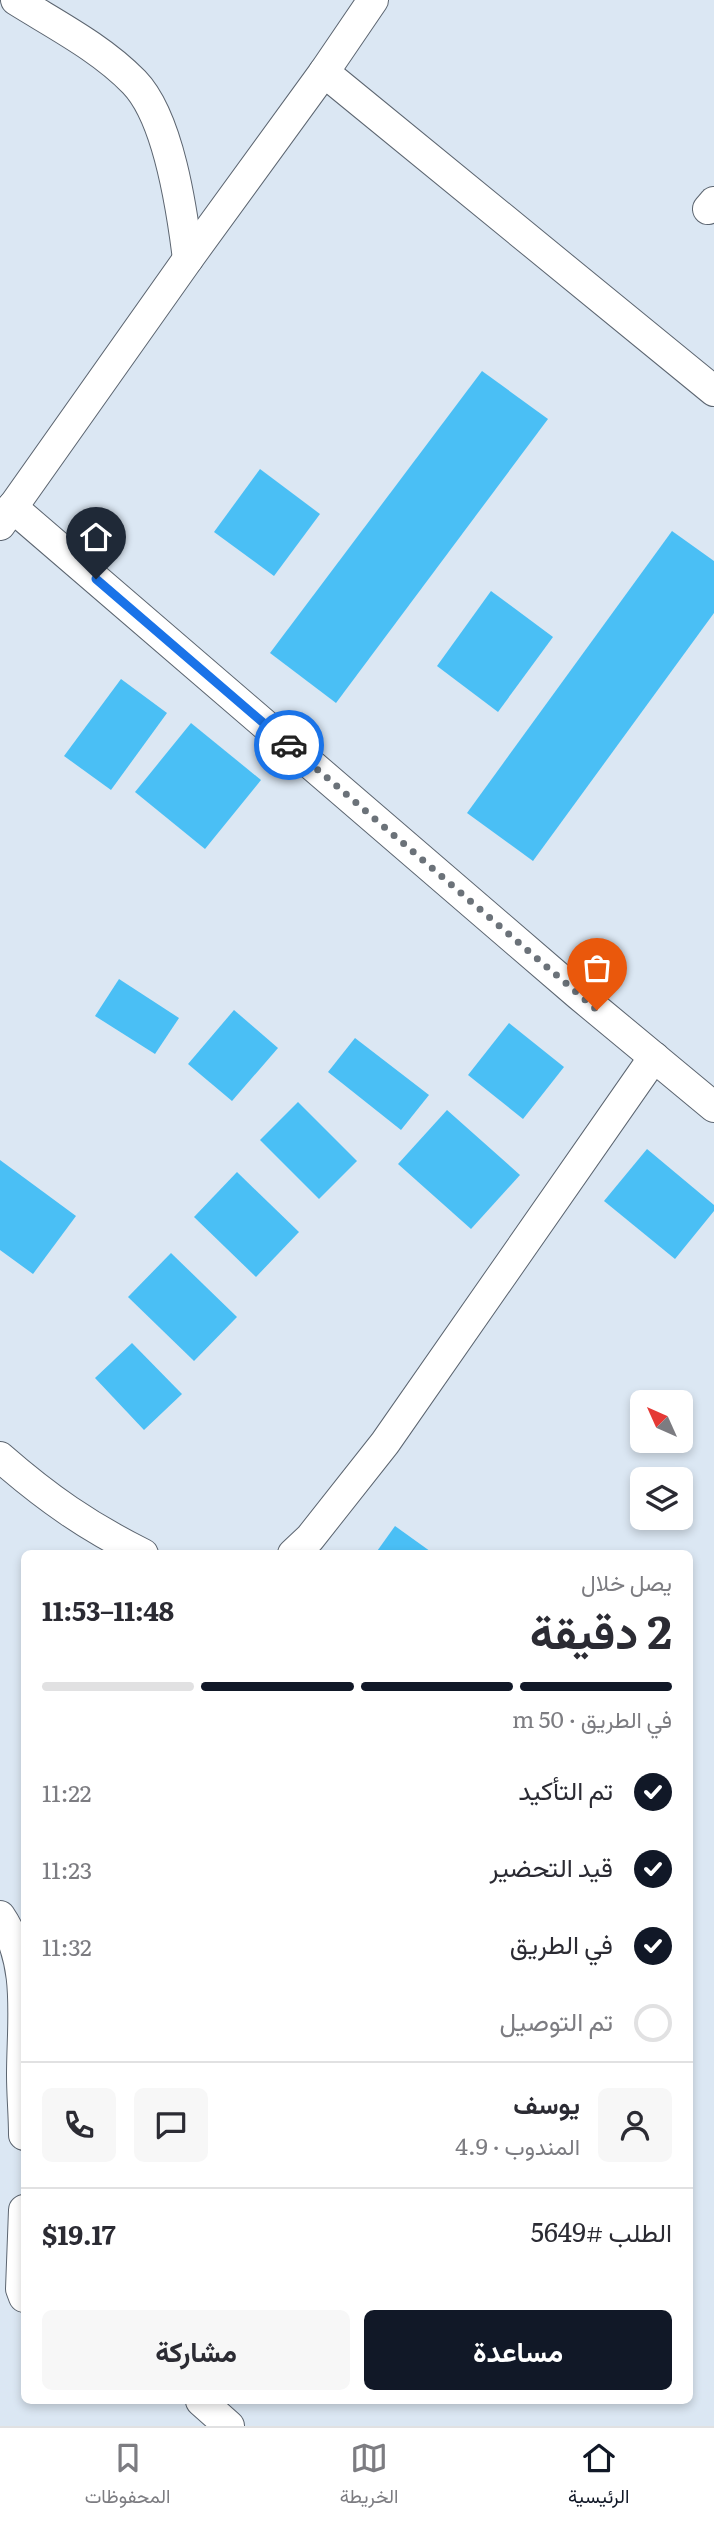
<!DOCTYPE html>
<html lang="ar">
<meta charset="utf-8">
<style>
body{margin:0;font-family:Literata,Vazirmatn,serif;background:#f7f7f7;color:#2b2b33;direction:rtl;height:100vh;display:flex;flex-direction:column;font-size:26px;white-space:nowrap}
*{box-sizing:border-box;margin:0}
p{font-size:23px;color:#7c7c81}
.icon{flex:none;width:38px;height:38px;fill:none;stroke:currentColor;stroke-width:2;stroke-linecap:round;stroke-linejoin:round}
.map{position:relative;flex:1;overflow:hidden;direction:ltr}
.drawer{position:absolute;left:21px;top:1550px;width:672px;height:854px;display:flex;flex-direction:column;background:#fff;border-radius:10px;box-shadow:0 4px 10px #0003;direction:rtl}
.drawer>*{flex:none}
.needle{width:46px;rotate:315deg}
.buttons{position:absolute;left:630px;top:1390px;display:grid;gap:14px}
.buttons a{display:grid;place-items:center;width:63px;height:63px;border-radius:10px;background:#fff;box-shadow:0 4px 10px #0003;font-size:35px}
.pin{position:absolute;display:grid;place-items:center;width:60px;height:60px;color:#fff;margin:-72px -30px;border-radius:50% 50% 50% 0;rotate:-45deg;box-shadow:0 0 7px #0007}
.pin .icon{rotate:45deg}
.courier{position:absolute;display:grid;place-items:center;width:70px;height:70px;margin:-35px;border:5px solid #1a73e8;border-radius:50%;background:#fff;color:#222;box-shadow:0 2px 9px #0007}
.summary em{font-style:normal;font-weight:700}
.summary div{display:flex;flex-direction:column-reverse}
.summary{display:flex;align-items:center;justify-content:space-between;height:119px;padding:0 21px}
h1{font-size:46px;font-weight:700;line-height:52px}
.bar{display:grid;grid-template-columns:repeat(4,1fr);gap:10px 7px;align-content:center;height:84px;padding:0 21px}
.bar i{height:9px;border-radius:5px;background:#e1e1e2}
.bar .on{background:#111827}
.bar p{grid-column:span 4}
.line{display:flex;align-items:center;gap:18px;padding:0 21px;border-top:2px solid #e1e1e2}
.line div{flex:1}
.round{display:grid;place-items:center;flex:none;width:74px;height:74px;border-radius:10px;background:#f7f7f7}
ol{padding:0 21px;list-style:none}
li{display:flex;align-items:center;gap:21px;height:77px}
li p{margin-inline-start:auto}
li .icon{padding:7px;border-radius:50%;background:#111827;color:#fff;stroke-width:4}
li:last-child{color:#7c7c81}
li i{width:38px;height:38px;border:4px solid #e1e1e2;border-radius:50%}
.primary-button{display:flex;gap:14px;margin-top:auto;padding:14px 21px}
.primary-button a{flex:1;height:80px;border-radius:10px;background:#111827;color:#fff;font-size:28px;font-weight:700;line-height:80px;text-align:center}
.primary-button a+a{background:#f7f7f7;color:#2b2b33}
.menu{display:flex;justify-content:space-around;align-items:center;height:98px;border-top:2px solid #e1e1e2;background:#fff;font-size:19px;color:#7c7c81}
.menu a{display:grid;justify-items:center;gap:4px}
.menu .on{color:#111827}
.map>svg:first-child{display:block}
.building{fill:#4abff5}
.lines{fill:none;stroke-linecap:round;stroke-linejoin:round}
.street-casing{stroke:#5c6570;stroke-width:32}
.street{stroke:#fff;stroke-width:30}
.done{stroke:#6b7279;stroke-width:7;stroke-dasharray:0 12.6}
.route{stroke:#1a73e8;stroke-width:9}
</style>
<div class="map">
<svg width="714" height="2426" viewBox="0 0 714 2426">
<rect width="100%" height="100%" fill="#dbe7f3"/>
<g class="building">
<path d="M 482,371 L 548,419 L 336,703 L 270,653 Z"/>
<path d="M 260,469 L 320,514 L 274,576 L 214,532 Z"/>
<path d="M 672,531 L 714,561 L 714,613 L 533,861 L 467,813 Z"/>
<path d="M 491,591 L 553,637 L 498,712 L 437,666 Z"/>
<path d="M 121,679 L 167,713 L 111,790 L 64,756 Z"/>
<path d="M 191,723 L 261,780 L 205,849 L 135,792 Z"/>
<path d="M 119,979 L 179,1018 L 155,1054 L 95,1016 Z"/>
<path d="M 234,1010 L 278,1048 L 232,1101 L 188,1064 Z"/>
<path d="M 509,1023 L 564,1067 L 523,1119 L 468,1075 Z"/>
<path d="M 355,1038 L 429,1095 L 401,1130 L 328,1072 Z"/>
<path d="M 298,1102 L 357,1161 L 319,1199 L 260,1140 Z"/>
<path d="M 447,1110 L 520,1175 L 471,1229 L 398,1164 Z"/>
<path d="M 647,1149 L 714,1205 L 714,1211 L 675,1259 L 604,1201 Z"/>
<path d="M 0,1160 L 76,1216 L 33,1274 L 0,1250 Z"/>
<path d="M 237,1172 L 299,1232 L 256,1277 L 194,1217 Z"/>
<path d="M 171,1253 L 237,1317 L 194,1361 L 128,1297 Z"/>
<path d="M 132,1343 L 182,1394 L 144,1430 L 95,1378 Z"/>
<path d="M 395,1526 L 434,1554 L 375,1554 Z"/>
</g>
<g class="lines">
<defs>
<g id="street">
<path d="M 16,0 C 56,25 101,48 134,82 C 169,118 182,210 188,259"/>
<path d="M 324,72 L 714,391"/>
<path d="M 708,209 L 714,202"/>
<path d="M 12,507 L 579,995 L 714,1107"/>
<path d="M 0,525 L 188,259 L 324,72 L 373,0"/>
<path d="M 0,1457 C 47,1498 87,1526 143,1554"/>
<path d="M 293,1554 L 310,1538 L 385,1443 L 654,1057"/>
<path d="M 0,1916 C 32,1963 22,2021 22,2075 C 22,2095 24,2115 24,2135"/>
<path d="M 24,2210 L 21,2289 L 24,2297"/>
<path d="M 201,2401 L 229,2426"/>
</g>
</defs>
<use href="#street" class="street-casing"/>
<use href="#street" class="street"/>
</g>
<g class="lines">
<path class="done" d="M 289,745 L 597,1010"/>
<path class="route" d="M 96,579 L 289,745"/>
</g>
</svg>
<div class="buttons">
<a><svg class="needle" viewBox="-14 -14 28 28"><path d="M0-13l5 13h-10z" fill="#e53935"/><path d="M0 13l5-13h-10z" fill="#7c7c81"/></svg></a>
<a><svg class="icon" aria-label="layers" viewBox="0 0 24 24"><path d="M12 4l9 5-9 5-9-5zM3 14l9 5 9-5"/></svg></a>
</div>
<div class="pin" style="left:597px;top:1010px;background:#ea580c"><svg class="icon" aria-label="bag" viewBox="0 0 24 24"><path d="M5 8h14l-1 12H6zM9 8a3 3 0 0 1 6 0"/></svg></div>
<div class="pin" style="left:96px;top:579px;background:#1f2937"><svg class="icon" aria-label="home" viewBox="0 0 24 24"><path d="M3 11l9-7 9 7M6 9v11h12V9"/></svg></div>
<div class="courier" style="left:289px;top:745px"><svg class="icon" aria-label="car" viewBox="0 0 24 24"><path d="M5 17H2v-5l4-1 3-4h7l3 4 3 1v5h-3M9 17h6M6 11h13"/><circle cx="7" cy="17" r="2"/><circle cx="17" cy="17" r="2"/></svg></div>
<section class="drawer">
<div class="summary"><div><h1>2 دقيقة</h1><p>يصل خلال</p></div><em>11:48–11:53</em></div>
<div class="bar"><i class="on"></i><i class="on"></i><i class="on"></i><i></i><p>في الطريق · 50 m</p></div>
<ol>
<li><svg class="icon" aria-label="check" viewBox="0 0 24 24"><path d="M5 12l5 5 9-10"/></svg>تم التأكيد<p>11:22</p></li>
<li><svg class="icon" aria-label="check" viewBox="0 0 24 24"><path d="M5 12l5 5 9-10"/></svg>قيد التحضير<p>11:23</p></li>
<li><svg class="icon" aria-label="check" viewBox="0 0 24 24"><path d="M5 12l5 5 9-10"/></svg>في الطريق<p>11:32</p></li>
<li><i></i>تم التوصيل</li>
</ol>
<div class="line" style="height:126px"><a class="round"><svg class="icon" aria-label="person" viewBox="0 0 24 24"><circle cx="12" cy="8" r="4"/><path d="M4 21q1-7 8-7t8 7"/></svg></a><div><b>يوسف</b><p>المندوب · 4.9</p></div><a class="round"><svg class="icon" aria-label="chat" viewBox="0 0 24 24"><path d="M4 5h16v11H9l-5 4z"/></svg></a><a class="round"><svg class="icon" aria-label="phone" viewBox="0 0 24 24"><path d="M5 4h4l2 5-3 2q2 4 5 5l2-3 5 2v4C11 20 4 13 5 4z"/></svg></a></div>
<div class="line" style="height:91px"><div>الطلب #5649</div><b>$19.17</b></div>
<div class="primary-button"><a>مساعدة</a><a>مشاركة</a></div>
</section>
</div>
<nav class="menu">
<a class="on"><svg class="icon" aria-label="home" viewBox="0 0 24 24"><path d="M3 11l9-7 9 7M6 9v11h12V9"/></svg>الرئيسية</a>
<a><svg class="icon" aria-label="map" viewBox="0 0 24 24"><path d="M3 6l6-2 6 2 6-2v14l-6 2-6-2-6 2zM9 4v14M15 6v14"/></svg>الخريطة</a>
<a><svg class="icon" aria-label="saved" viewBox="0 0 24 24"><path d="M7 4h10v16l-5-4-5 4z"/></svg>المحفوظات</a>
</nav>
